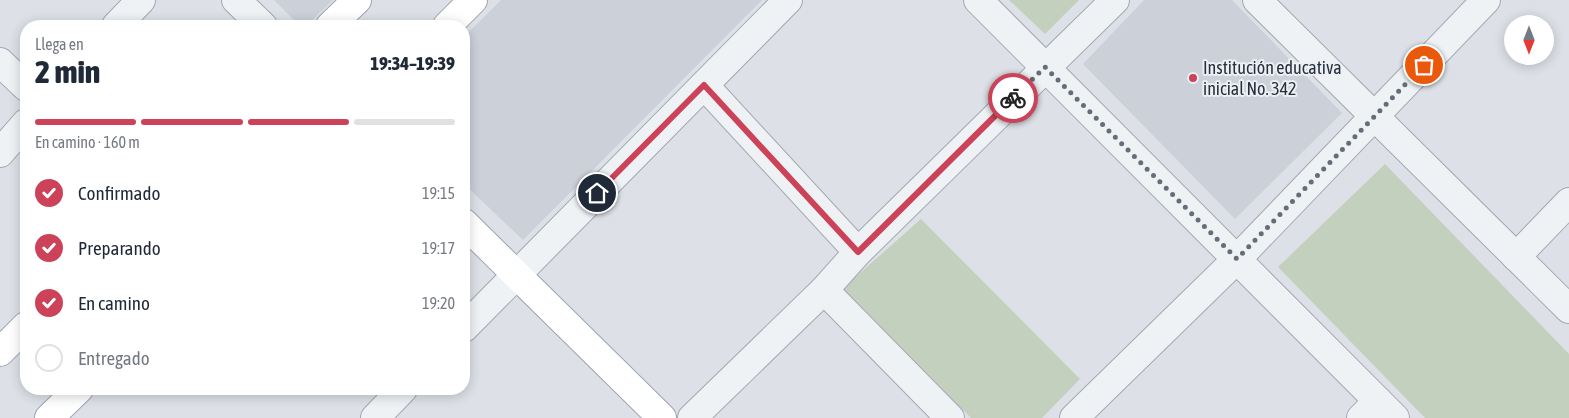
<!DOCTYPE html>
<html lang="es">
<meta charset="utf-8">
<style>
body{margin:0;font-family:"Asap Condensed",sans-serif;background:#f2f2f3;color:#1f2937;height:100vh;display:flex;flex-direction:column;font-size:19px;white-space:nowrap}
*{box-sizing:border-box;margin:0}
p{font-size:16px;color:#747a83}
.icon{flex:none;width:28px;height:28px;fill:none;stroke:currentColor;stroke-width:2;stroke-linecap:round;stroke-linejoin:round}
.map{position:relative;flex:1;overflow:hidden}
.details{position:absolute;left:20px;top:20px;width:450px;height:375px;display:flex;flex-direction:column;background:#fff;border-radius:20px;box-shadow:0 2px 12px #0003}
.details>*{flex:none}
.needle{width:32px;rotate:180deg}
.fabs{position:absolute;left:1504px;top:15px;display:grid;gap:10px}
.fabs a{display:grid;place-items:center;width:50px;height:50px;border-radius:50%;background:#fff;box-shadow:0 2px 12px #0003;font-size:25px}
.pin{position:absolute;display:grid;place-items:center;width:42px;height:42px;color:#fff;margin:-21px;border:2px solid #fff;border-radius:50%;box-shadow:0 1px 5px #0007}
.courier{position:absolute;display:grid;place-items:center;width:50px;height:50px;margin:-25px;border:4px solid #cc4259;border-radius:50%;background:#fff;color:#222;box-shadow:0 1px 6px #0007}
.summary em{font-style:normal;font-weight:800}
.summary div{display:flex;flex-direction:column-reverse}
.summary{display:flex;align-items:center;justify-content:space-between;height:85px;padding:0 15px}
h1{font-size:32px;font-weight:800;line-height:38px}
.bar{display:grid;grid-template-columns:repeat(4,1fr);gap:8px 5px;align-content:center;height:60px;padding:0 15px}
.bar i{height:6px;border-radius:4px;background:#e0e1e3}
.bar .on{background:#cc4259}
.bar p{grid-column:span 4}
ol{padding:0 15px;list-style:none}
li{display:flex;align-items:center;gap:15px;height:55px}
li p{margin-inline-start:auto}
li .icon{padding:5px;border-radius:50%;background:#cc4259;color:#fff;stroke-width:4}
li:last-child{color:#747a83}
li i{width:28px;height:28px;border:2px solid #e0e1e3;border-radius:50%}
.map>svg:first-child{display:block}
.built{fill:#cbd0d9}
.green{fill:#c3d0be}
.lines{fill:none;stroke-linecap:round;stroke-linejoin:round}
.minor-casing{stroke:#a3a8b1;stroke-width:30}
.major-casing{stroke:#9ca5b2;stroke-width:30}
.minor{stroke:#eff2f5;stroke-width:28}
.major{stroke:#fff;stroke-width:28}
.done{stroke:#676d78;stroke-width:5;stroke-dasharray:0 9}
.route{stroke:#cc4259;stroke-width:6}
.poi-dot{fill:#cc4259;stroke:#ecf0f4;stroke-width:2}
.labels{text-anchor:middle;stroke-width:4;stroke-linejoin:round;paint-order:stroke}
.poi-label{font-size:18px;fill:#272f3d;stroke:#ecf0f4;text-anchor:start}
</style>
<div class="map">
<svg width="1569" height="418" viewBox="0 0 1569 418">
<rect width="100%" height="100%" fill="#dde1e7"/>
<g class="built">
<path d="M 274,0 L 333,0 L 306,26 L 300,26 Z"/>
<path d="M 501,0 L 762,0 L 523,240 L 464,184 L 464,37 Z"/>
<path d="M 1144,0 L 1232,0 L 1342,113 L 1235,219 L 1083,64 Z"/>
</g>
<g class="green">
<path d="M 1009,0 L 1079,0 L 1045,34 Z"/>
<path d="M 1385,164 L 1569,354 L 1569,418 L 1425,418 L 1278,267 Z"/>
<path d="M 921,219 L 1080,379 L 1042,418 L 971,418 L 843,288 Z"/>
</g>
<g class="lines">
<defs>
<g id="minor">
<path d="M 236,0 L 263,26"/>
<path d="M 978,0 L 1395,418"/>
<path d="M 1257,0 L 1569,309"/>
<path d="M 116,26 L 141,0"/>
<path d="M 0,62 L 26,87"/>
<path d="M 704,85 L 858,252"/>
<path d="M 0,153 L 26,123"/>
<path d="M 1516,257 L 1569,202"/>
<path d="M 824,290 L 950,418"/>
<path d="M 464,328 L 788,0"/>
<path d="M 375,418 L 403,389"/>
<path d="M 692,418 L 824,290 L 858,252 L 1115,0"/>
<path d="M 1074,418 L 1237,259 L 1486,0"/>
<path d="M 1361,418 L 1378,401"/>
</g>
<g id="major">
<path d="M 330,26 L 357,0"/>
<path d="M 447,26 L 473,0"/>
<path d="M 464,223 L 662,418"/>
<path d="M 0,352 L 26,326"/>
<path d="M 49,418 L 79,389"/>
</g>
</defs>
<use href="#minor" class="minor-casing"/>
<use href="#major" class="major-casing"/>
<use href="#minor" class="minor"/>
<use href="#major" class="major"/>
</g>
<g class="lines">
<path class="done" d="M 1013,98 L 1045,67 L 1237,259 L 1424,65"/>
<path class="route" d="M 597,193 L 704,85 L 858,252 L 1013,98"/>
</g>
<circle class="poi-dot" cx="1193" cy="78" r="5"/>
<g class="labels">
<g class="poi-label">
<text x="1203" y="74">Institución educativa<tspan x="1203" dy="21">inicial No. 342</tspan></text>
</g>
</g>
</svg>
<div class="fabs">
<a><svg class="needle" viewBox="-14 -14 28 28"><path d="M0-13l5 13h-10z" fill="#e53935"/><path d="M0 13l5-13h-10z" fill="#747a83"/></svg></a>
</div>
<div class="pin" style="left:1424px;top:65px;background:#ea580c"><svg class="icon" aria-label="bag" viewBox="0 0 24 24"><path d="M5 8h14l-1 12H6zM9 8a3 3 0 0 1 6 0"/></svg></div>
<div class="pin" style="left:597px;top:193px;background:#1f2937"><svg class="icon" aria-label="home" viewBox="0 0 24 24"><path d="M3 11l9-7 9 7M6 9v11h12V9"/></svg></div>
<div class="courier" style="left:1013px;top:98px"><svg class="icon" aria-label="bike" viewBox="0 0 24 24"><circle cx="6" cy="16" r="4"/><circle cx="18" cy="16" r="4"/><path d="M6 16l4-8h5l3 8M10 8l3 8H6M13 5h3"/></svg></div>
<section class="details">
<div class="summary"><div><h1>2 min</h1><p>Llega en</p></div><em>19:34–19:39</em></div>
<div class="bar"><i class="on"></i><i class="on"></i><i class="on"></i><i></i><p>En camino · 160 m</p></div>
<ol>
<li><svg class="icon" aria-label="check" viewBox="0 0 24 24"><path d="M5 12l5 5 9-10"/></svg>Confirmado<p>19:15</p></li>
<li><svg class="icon" aria-label="check" viewBox="0 0 24 24"><path d="M5 12l5 5 9-10"/></svg>Preparando<p>19:17</p></li>
<li><svg class="icon" aria-label="check" viewBox="0 0 24 24"><path d="M5 12l5 5 9-10"/></svg>En camino<p>19:20</p></li>
<li><i></i>Entregado</li>
</ol>
</section>
</div>
